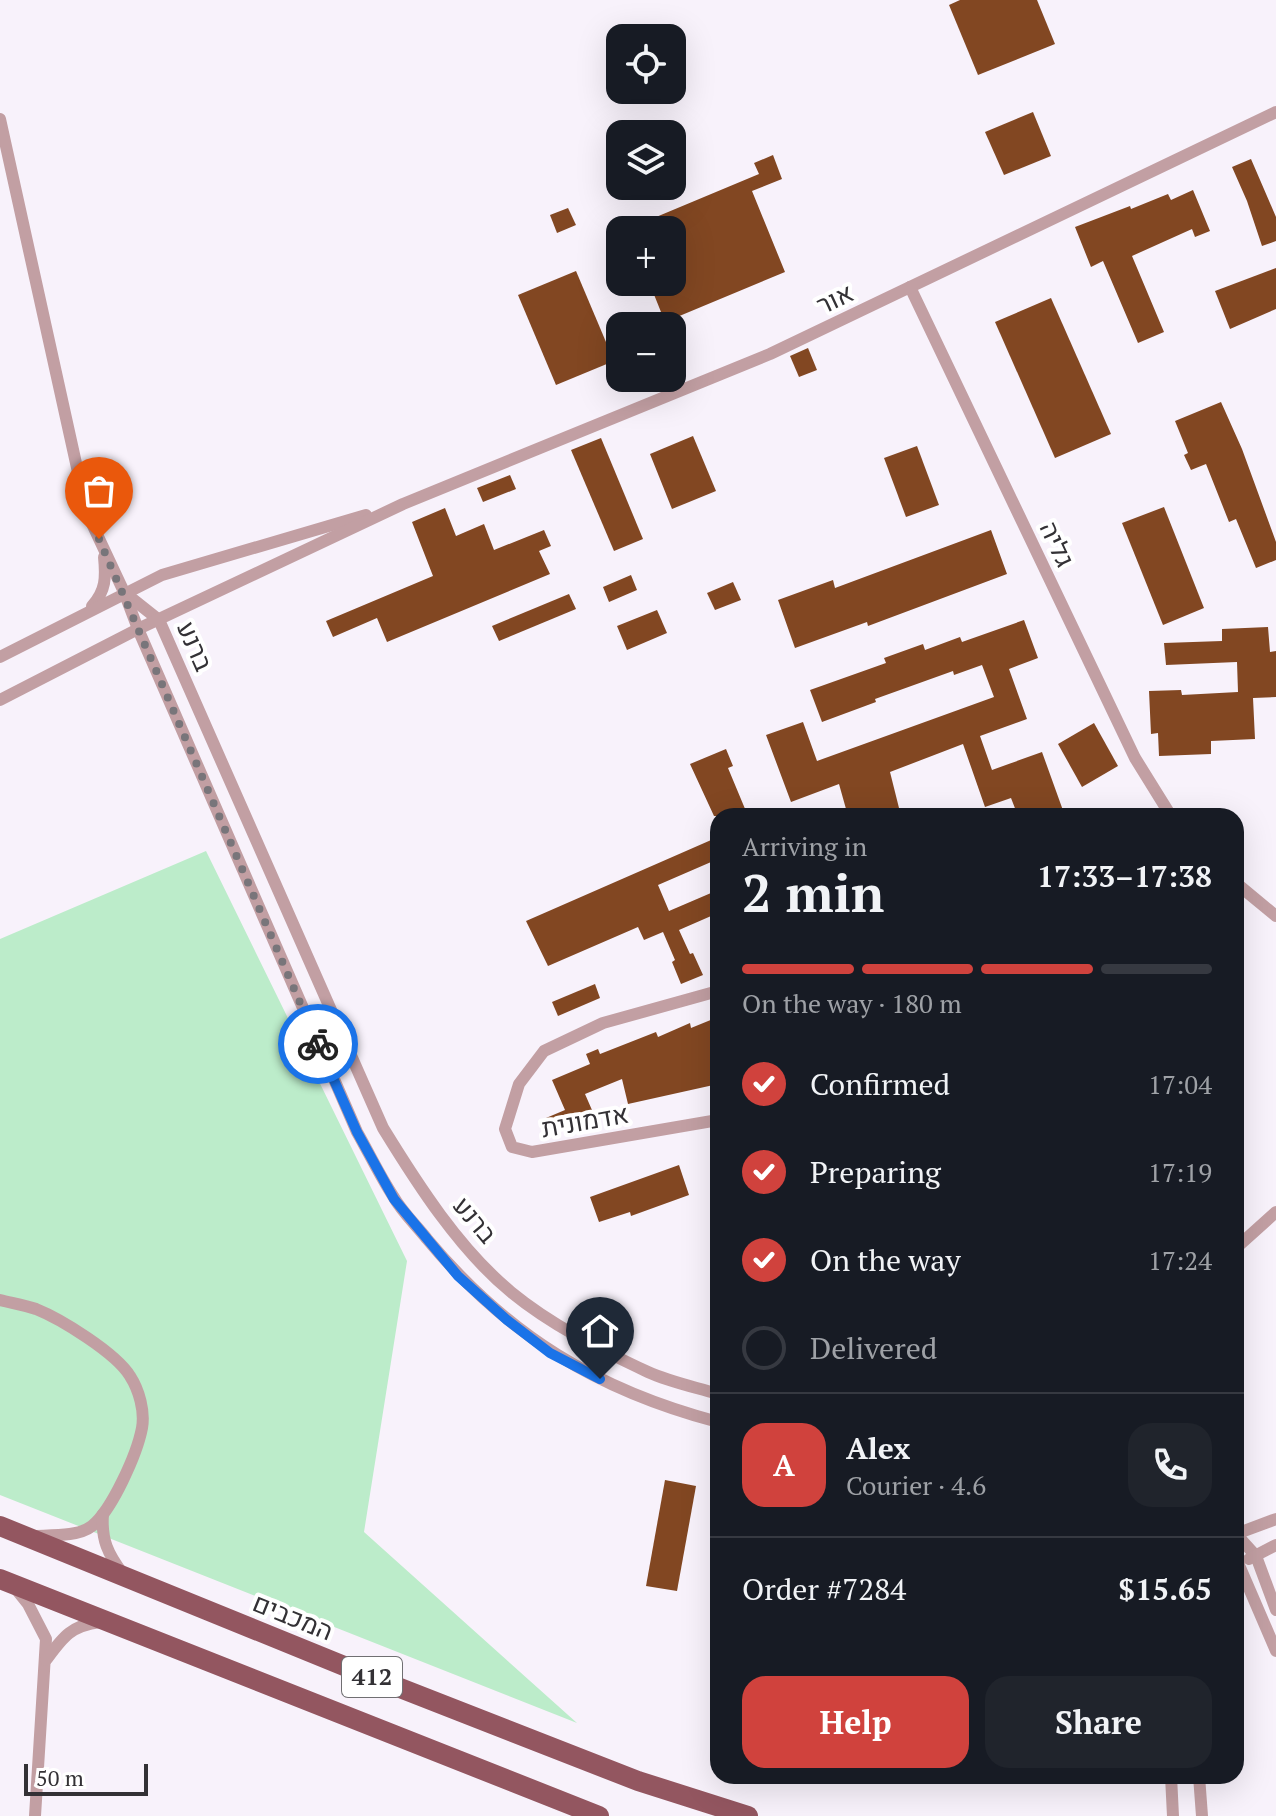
<!DOCTYPE html>
<meta charset="utf-8">
<style>
body{margin:0;font-family:"PT Serif",Heebo,serif;background:#20242c;color:#f1f3f6;height:100vh;display:flex;flex-direction:column;font-size:30px;white-space:nowrap}
*{box-sizing:border-box;margin:0}
p{font-size:26px;color:#9ea1a6}
.icon{flex:none;width:44px;height:44px;fill:none;stroke:currentColor;stroke-width:2;stroke-linecap:round;stroke-linejoin:round}
.map{position:relative;flex:1;overflow:hidden}
.side{position:absolute;left:710px;top:808px;width:534px;height:976px;display:flex;flex-direction:column;background:#171b24;border-radius:24px;box-shadow:0 8px 32px #0002}
.side>*{flex:none}
.buttons{position:absolute;left:606px;top:24px;display:grid;gap:16px}
.buttons a{display:grid;place-items:center;width:80px;height:80px;border-radius:16px;background:#171b24;box-shadow:0 8px 32px #0002;font-size:40px}
.scale{position:absolute;left:24px;bottom:20px;width:124px;box-sizing:border-box;padding-left:8px;border:4px solid #333135;border-top:0;font-size:22px;line-height:28px;white-space:nowrap;color:#333135;-webkit-text-stroke:6px #fff;paint-order:stroke}
.pin{position:absolute;display:grid;place-items:center;width:68px;height:68px;color:#fff;margin:-82px -34px;border-radius:50% 50% 50% 0;rotate:-45deg;box-shadow:0 0 8px #0007}
.pin .icon{rotate:45deg}
.courier{position:absolute;display:grid;place-items:center;width:80px;height:80px;margin:-40px;border:6px solid #1a73e8;border-radius:50%;background:#fff;color:#222;box-shadow:0 2px 10px #0007}
.headline em{font-style:normal;font-weight:700}
.headline div{display:flex;flex-direction:column-reverse}
.headline{display:flex;align-items:center;justify-content:space-between;height:136px;padding:0 32px}
h1{font-size:52px;font-weight:700;line-height:60px}
.bar{display:grid;grid-template-columns:repeat(4,1fr);gap:12px 8px;align-content:center;height:96px;padding:0 32px}
.bar i{height:10px;border-radius:6px;background:#363941}
.bar .active{background:#d0423d}
.bar p{grid-column:span 4}
.line{display:flex;align-items:center;gap:20px;padding:0 32px;border-top:2px solid #363941}
.line div{flex:1}
.round{display:grid;place-items:center;flex:none;width:84px;height:84px;border-radius:24px;background:#20242c}
ol{padding:0 32px;list-style:none}
li{display:flex;align-items:center;gap:24px;height:88px}
li p{margin-inline-start:auto}
li .icon{padding:8px;border-radius:50%;background:#d0423d;color:#fff;stroke-width:4}
li:last-child{color:#9ea1a6}
li i{width:44px;height:44px;border:4px solid #363941;border-radius:50%}
.primary-button{display:flex;gap:16px;margin-top:auto;padding:16px 32px}
.primary-button a{flex:1;height:92px;border-radius:24px;background:#d0423d;color:#fff;font-size:32px;font-weight:700;line-height:92px;text-align:center}
.primary-button a+a{background:#20242c;color:#f1f3f6}
.map>svg:first-child{display:block}
.green{fill:#bcecca}
.building{fill:#824722}
.lines{fill:none;stroke-linecap:round;stroke-linejoin:round}
.minor{stroke:#c29fa3;stroke-width:12}
.primary{stroke:#935660;stroke-width:20}
.done{stroke:#78757a;stroke-width:8;stroke-dasharray:0 14.4}
.route{stroke:#1a73e8;stroke-width:10}
.labels{text-anchor:middle;stroke-width:8;stroke-linejoin:round;paint-order:stroke}
.shield{fill:#fff;stroke:#706f72;stroke-width:2}
.shield-label{font-size:24px;font-weight:bold;fill:#333135}
.street-label{font-size:26px;fill:#333135;stroke:#fff}
</style>
<div class="map">
<svg width="1276" height="1816" viewBox="0 0 1276 1816">
<rect width="100%" height="100%" fill="#f8f2fb"/>
<path class="green" d="M 206,851 L 407,1261 L 364,1532 L 577,1723 L 0,1495 L 0,939 Z"/>
<g class="building">
<path d="M 960,0 L 1037,0 L 1055,44 L 978,75 L 949,5 Z"/>
<path d="M 1033,112 L 1051,156 L 1004,175 L 985,132 Z"/>
<path d="M 773,155 L 782,179 L 752,191 L 785,272 L 665,322 L 649,282 L 672,282 L 672,230 L 625,230 L 759,174 L 754,163 Z"/>
<path d="M 1251,159 L 1276,217 L 1276,241 L 1262,246 L 1247,201 L 1232,167 Z"/>
<path d="M 1193,190 L 1210,231 L 1195,237 L 1192,229 L 1132,256 L 1164,332 L 1138,343 L 1103,261 L 1091,267 L 1075,227 L 1130,206 L 1131,209 L 1168,194 L 1171,200 Z"/>
<path d="M 568,208 L 576,225 L 557,233 L 550,215 Z"/>
<path d="M 1276,268 L 1276,309 L 1230,329 L 1215,291 Z"/>
<path d="M 576,271 L 614,361 L 556,385 L 518,295 Z"/>
<path d="M 1051,298 L 1111,434 L 1055,458 L 995,322 Z"/>
<path d="M 808,348 L 817,370 L 799,377 L 790,356 Z"/>
<path d="M 1221,402 L 1242,449 L 1276,542 L 1276,560 L 1256,568 L 1236,519 L 1229,522 L 1206,464 L 1191,470 L 1184,455 L 1188,453 L 1175,421 Z"/>
<path d="M 693,436 L 716,491 L 672,509 L 650,454 Z"/>
<path d="M 601,438 L 643,539 L 614,551 L 571,450 Z"/>
<path d="M 917,446 L 939,505 L 906,517 L 884,458 Z"/>
<path d="M 510,475 L 516,489 L 483,502 L 477,488 Z"/>
<path d="M 1164,507 L 1204,608 L 1163,625 L 1122,523 Z"/>
<path d="M 445,508 L 456,536 L 484,524 L 494,550 L 544,530 L 551,546 L 539,551 L 550,574 L 387,642 L 377,618 L 333,637 L 326,621 L 433,576 L 412,522 Z"/>
<path d="M 991,530 L 1007,574 L 868,626 L 867,622 L 795,648 L 778,600 L 833,580 L 835,588 Z"/>
<path d="M 631,575 L 637,590 L 609,602 L 603,587 Z"/>
<path d="M 733,582 L 741,600 L 715,610 L 707,593 Z"/>
<path d="M 569,594 L 576,609 L 499,641 L 492,626 Z"/>
<path d="M 657,610 L 667,633 L 627,650 L 617,626 Z"/>
<path d="M 1024,620 L 1038,658 L 1009,669 L 1027,719 L 980,736 L 992,770 L 1042,752 L 1065,816 L 1018,816 L 1011,798 L 985,807 L 963,744 L 890,772 L 901,816 L 848,816 L 839,784 L 791,802 L 766,735 L 803,722 L 817,761 L 994,697 L 982,665 L 954,675 L 953,671 L 875,699 L 876,702 L 822,722 L 810,690 L 886,663 L 884,658 L 923,644 L 925,650 L 960,637 L 962,642 Z"/>
<path d="M 1268,627 L 1270,652 L 1276,651 L 1276,697 L 1253,698 L 1255,739 L 1211,741 L 1211,754 L 1159,756 L 1158,733 L 1151,734 L 1149,691 L 1181,690 L 1182,695 L 1238,692 L 1237,662 L 1166,665 L 1164,643 L 1222,641 L 1222,629 Z"/>
<path d="M 1094,723 L 1118,766 L 1082,787 L 1058,744 Z"/>
<path d="M 726,749 L 733,766 L 728,768 L 748,816 L 714,816 L 690,764 Z"/>
<path d="M 718,837 L 718,859 L 658,885 L 669,911 L 718,890 L 718,913 L 679,930 L 690,954 L 693,953 L 703,975 L 681,984 L 672,962 L 675,960 L 663,932 L 644,940 L 638,927 L 548,966 L 526,921 Z"/>
<path d="M 595,984 L 600,998 L 558,1016 L 552,1002 Z"/>
<path d="M 718,1017 L 718,1084 L 628,1104 L 622,1079 L 585,1094 L 595,1117 L 553,1134 L 546,1118 L 565,1110 L 552,1080 L 590,1064 L 586,1054 L 598,1049 L 600,1054 L 656,1032 L 658,1037 L 690,1023 L 691,1028 Z"/>
<path d="M 679,1165 L 689,1195 L 631,1216 L 630,1212 L 599,1222 L 590,1197 Z"/>
<path d="M 665,1480 L 696,1486 L 677,1591 L 646,1586 Z"/>
</g>
<g class="lines">
<g class="minor">
<path d="M 0,119 L 87,513 L 124,592 L 138,629 L 357,1132 C 369,1153 380,1176 393,1196 C 402,1212 416,1225 427,1239 C 508,1336 597,1390 718,1422"/>
<path d="M 910,287 L 1135,758 L 1171,816"/>
<path d="M 125,593 L 159,620 L 383,1128 C 418,1185 459,1249 511,1292 C 551,1325 601,1350 648,1372 C 670,1382 695,1387 718,1394"/>
<path d="M 92,606 C 106,591 106,577 104,557"/>
<path d="M 0,657 L 162,575 L 366,515"/>
<path d="M 0,700 L 138,629 L 403,504 L 770,354 L 1276,112"/>
<path d="M 1236,883 L 1276,916"/>
<path d="M 718,991 L 603,1023 L 544,1051 L 519,1084 L 505,1129 L 512,1147 L 532,1152 L 718,1120"/>
<path d="M 1236,1248 L 1276,1212"/>
<path d="M 0,1300 C 12,1303 25,1305 36,1309 C 61,1319 116,1353 130,1376 C 139,1390 145,1411 142,1428 C 137,1454 112,1510 92,1526 C 78,1537 50,1535 32,1536"/>
<path d="M 103,1514 C 101,1540 108,1554 123,1574"/>
<path d="M 1276,1519 L 1236,1534 L 1256,1556 L 1276,1610"/>
<path d="M 1236,1534 L 1239,1565 L 1276,1651"/>
<path d="M 1249,1559 L 1276,1545"/>
<path d="M 16,1589 L 28,1604 L 46,1639 L 35,1816"/>
<path d="M 46,1660 C 63,1637 70,1626 100,1622"/>
<path d="M 1171,1776 L 1173,1816"/>
<path d="M 1199,1776 L 1202,1816"/>
</g>
<g class="primary">
<path d="M 0,1526 L 354,1670 L 638,1781 L 748,1816"/>
<path d="M 0,1579 L 599,1816"/>
</g>
</g>
<g class="lines">
<path class="done" d="M 99,539 L 318,1044"/>
<path class="route" d="M 318,1044 L 357,1132 L 394,1199 L 458,1276 L 507,1320 L 550,1353 L 600,1379"/>
</g>
<g class="labels">
<rect class="shield" x="342" y="1657" width="60" height="40" rx="6"/>
<g class="shield-label">
<text x="372" y="1685">412</text>
</g>
<g class="street-label">
<text transform="translate(835 299) rotate(-25)" y="9">אור</text>
<text transform="translate(1057 544) rotate(65)" y="9">גליה</text>
<text transform="translate(195 646) rotate(66)" y="9">ברנע</text>
<text transform="translate(585 1121) rotate(-10)" y="9">אדמונית</text>
<text transform="translate(475 1220) rotate(50)" y="9">ברנע</text>
<text transform="translate(293 1617) rotate(22)" y="9">המכבים</text>
</g>
</g>
</svg>
<div class="buttons">
<a><svg class="icon" aria-label="locate" viewBox="0 0 24 24"><circle cx="12" cy="12" r="6"/><path d="M12 2v4M12 18v4M2 12h4M18 12h4"/></svg></a>
<a><svg class="icon" aria-label="layers" viewBox="0 0 24 24"><path d="M12 4l9 5-9 5-9-5zM3 14l9 5 9-5"/></svg></a>
<a>+</a>
<a>−</a>
</div>
<div class="scale">50 m</div>
<div class="pin" style="left:99px;top:539px;background:#ea580c"><svg class="icon" aria-label="bag" viewBox="0 0 24 24"><path d="M5 8h14l-1 12H6zM9 8a3 3 0 0 1 6 0"/></svg></div>
<div class="pin" style="left:600px;top:1379px;background:#1f2937"><svg class="icon" aria-label="home" viewBox="0 0 24 24"><path d="M3 11l9-7 9 7M6 9v11h12V9"/></svg></div>
<div class="courier" style="left:318px;top:1044px"><svg class="icon" aria-label="bike" viewBox="0 0 24 24"><circle cx="6" cy="16" r="4"/><circle cx="18" cy="16" r="4"/><path d="M6 16l4-8h5l3 8M10 8l3 8H6M13 5h3"/></svg></div>
<section class="side">
<div class="headline"><div><h1>2 min</h1><p>Arriving in</p></div><em>17:33–17:38</em></div>
<div class="bar"><i class="active"></i><i class="active"></i><i class="active"></i><i></i><p>On the way · 180 m</p></div>
<ol>
<li><svg class="icon" aria-label="check" viewBox="0 0 24 24"><path d="M5 12l5 5 9-10"/></svg>Confirmed<p>17:04</p></li>
<li><svg class="icon" aria-label="check" viewBox="0 0 24 24"><path d="M5 12l5 5 9-10"/></svg>Preparing<p>17:19</p></li>
<li><svg class="icon" aria-label="check" viewBox="0 0 24 24"><path d="M5 12l5 5 9-10"/></svg>On the way<p>17:24</p></li>
<li><i></i>Delivered</li>
</ol>
<div class="line" style="height:144px"><b class="round" style="background:#d0423d;color:#fff">A</b><div><b>Alex</b><p>Courier · 4.6</p></div><a class="round"><svg class="icon" aria-label="phone" viewBox="0 0 24 24"><path d="M5 4h4l2 5-3 2q2 4 5 5l2-3 5 2v4C11 20 4 13 5 4z"/></svg></a></div>
<div class="line" style="height:104px"><div>Order #7284</div><b>$15.65</b></div>
<div class="primary-button"><a>Help</a><a>Share</a></div>
</section>
</div>
